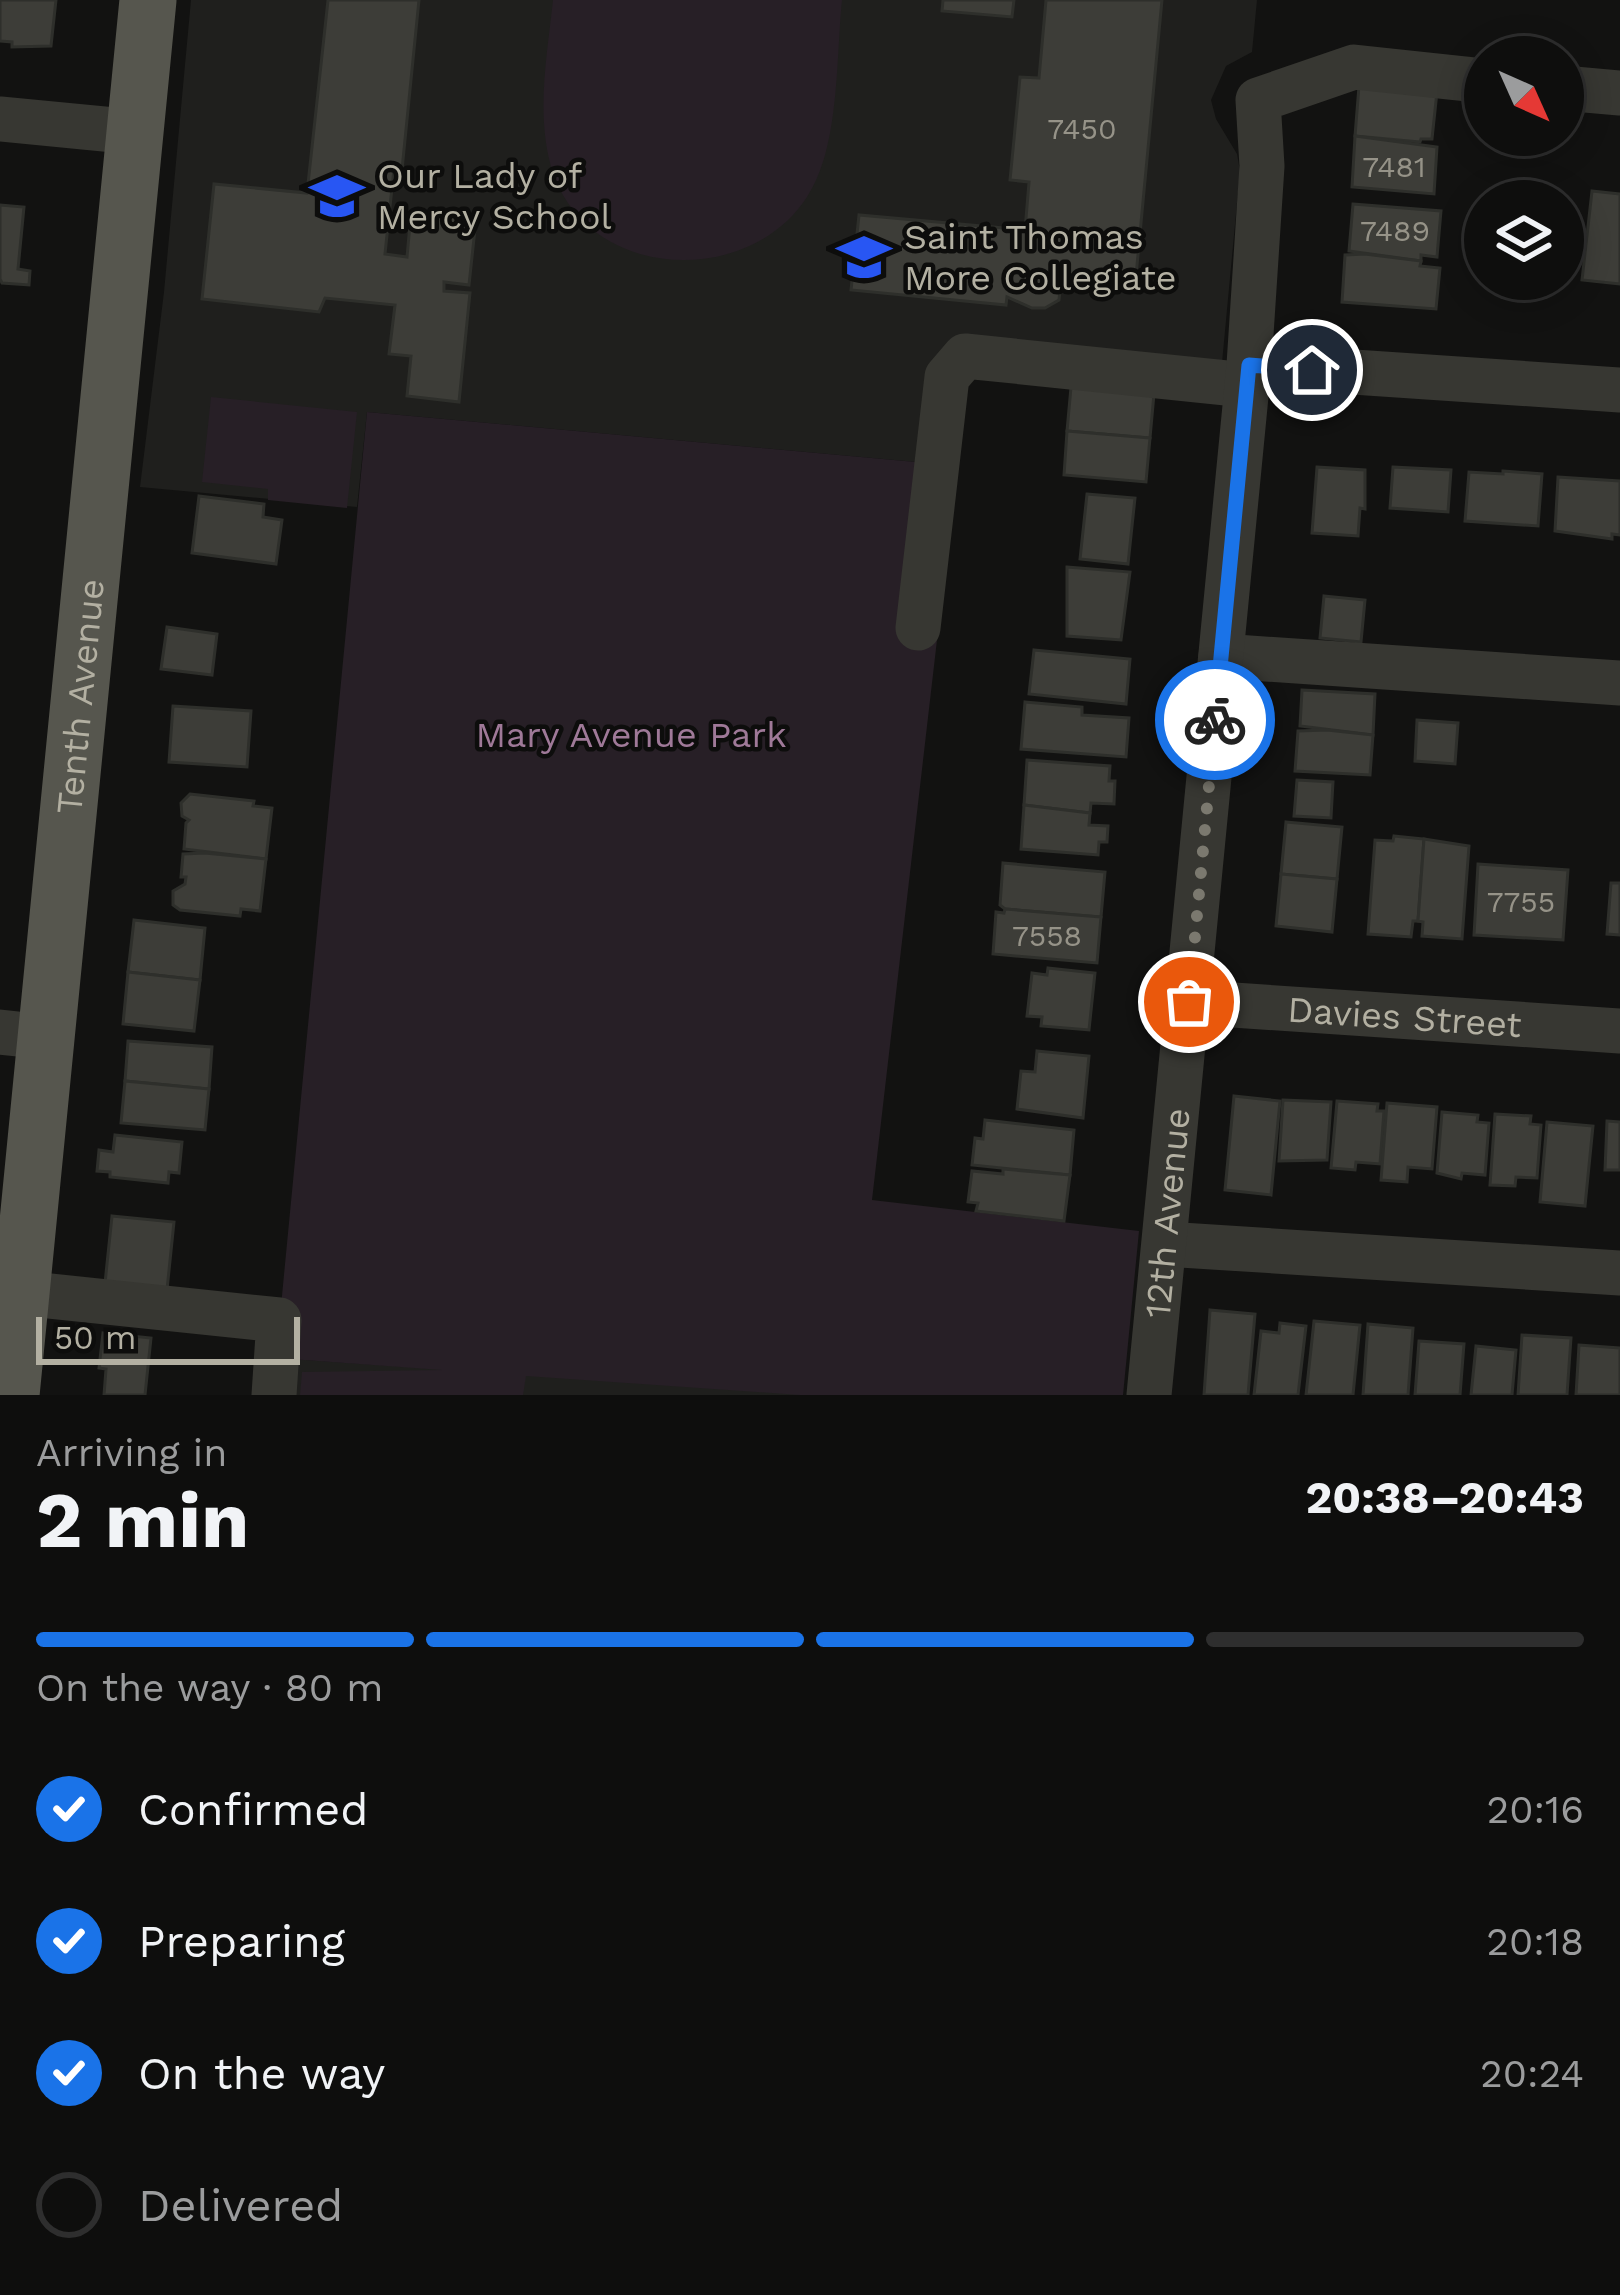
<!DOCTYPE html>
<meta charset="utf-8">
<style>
body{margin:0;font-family:"Work Sans",sans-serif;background:#1c1c1b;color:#f1f3f6;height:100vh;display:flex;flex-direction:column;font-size:45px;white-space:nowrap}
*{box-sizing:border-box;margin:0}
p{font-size:39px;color:#9b9c9d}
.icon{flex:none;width:66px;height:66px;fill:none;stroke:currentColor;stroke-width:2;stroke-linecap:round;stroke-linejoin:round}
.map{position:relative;height:1395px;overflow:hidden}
.details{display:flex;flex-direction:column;background:#0e0e0d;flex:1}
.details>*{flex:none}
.needle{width:78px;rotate:135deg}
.fabs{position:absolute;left:1464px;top:36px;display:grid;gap:24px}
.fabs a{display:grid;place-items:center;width:120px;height:120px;border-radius:50%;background:#0e0e0d;box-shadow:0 6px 30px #0003,0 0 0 3px #2e2e2e;font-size:60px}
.scale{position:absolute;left:36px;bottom:30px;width:264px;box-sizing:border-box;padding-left:12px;border:6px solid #b3b0a2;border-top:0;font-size:33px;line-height:42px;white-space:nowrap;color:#b3b0a2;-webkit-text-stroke:9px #0d0d0c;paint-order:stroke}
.pin{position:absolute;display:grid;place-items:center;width:102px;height:102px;color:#fff;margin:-51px;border:6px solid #fff;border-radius:50%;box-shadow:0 3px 12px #0007}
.courier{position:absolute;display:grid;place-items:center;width:120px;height:120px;margin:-60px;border:9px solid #1a73e8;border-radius:50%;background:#fff;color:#222;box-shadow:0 3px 15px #0007}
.summary em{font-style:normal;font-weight:700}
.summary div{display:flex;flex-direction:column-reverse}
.summary{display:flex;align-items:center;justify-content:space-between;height:204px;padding:0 36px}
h1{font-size:78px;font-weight:700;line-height:90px}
.bar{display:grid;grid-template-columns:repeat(4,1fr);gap:18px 12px;align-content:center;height:144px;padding:0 36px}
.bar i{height:15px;border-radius:9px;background:#2e2e2e}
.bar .current{background:#1a73e8}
.bar p{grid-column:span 4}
ol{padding:0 36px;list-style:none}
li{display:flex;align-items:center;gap:36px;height:132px}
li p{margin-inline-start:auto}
li .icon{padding:12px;border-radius:50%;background:#1a73e8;color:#fff;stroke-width:4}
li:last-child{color:#9b9c9d}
li i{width:66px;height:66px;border:6px solid #2e2e2e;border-radius:50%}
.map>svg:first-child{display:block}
.built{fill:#1f1f1d}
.green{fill:#271f26}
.building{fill:#3d3d38;stroke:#2e2f2b;stroke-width:3}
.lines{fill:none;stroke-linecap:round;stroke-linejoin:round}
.minor{stroke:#373732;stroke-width:45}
.major{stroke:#56564e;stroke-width:57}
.done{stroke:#7b796f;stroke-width:12;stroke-dasharray:0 21.6}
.route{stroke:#1a73e8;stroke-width:15}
.labels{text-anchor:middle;stroke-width:9;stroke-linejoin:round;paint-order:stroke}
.number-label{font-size:30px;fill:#969388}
.poi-label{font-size:36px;fill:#b3b0a2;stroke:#0d0d0c;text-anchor:start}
.street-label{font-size:36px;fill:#b3b0a2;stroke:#0d0d0c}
.park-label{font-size:36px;fill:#9f7998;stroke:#0d0d0c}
</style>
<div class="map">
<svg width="1620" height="1395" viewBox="0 0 1620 1395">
<rect width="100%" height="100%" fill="#121211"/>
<g class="built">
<path d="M 191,0 L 1257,0 L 1252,52 L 1226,66 L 1211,100 L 1216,119 L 1237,154 L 1240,171 L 1220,384 L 958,361 L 938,464 L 367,412 L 357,507 L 140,487 L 164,292 Z"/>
<path d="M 276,1358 L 829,1395 L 274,1395 Z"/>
</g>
<g class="green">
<path d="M 553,0 L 842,0 C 836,58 840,148 807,197 C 748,288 590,281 553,173 C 535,117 547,57 553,0 Z"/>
<path d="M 211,397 L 357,412 L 347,508 L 268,500 L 268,489 L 202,482 Z"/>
<path d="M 367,412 L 938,464 L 918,628 L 937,640 L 872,1200 L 1139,1231 L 1123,1395 L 800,1395 L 526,1376 L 523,1395 L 300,1395 L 302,1372 L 442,1370 L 276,1358 Z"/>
</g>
<g class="building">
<path d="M 0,0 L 56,0 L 51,46 L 12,47 L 12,42 L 0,41 Z"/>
<path d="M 328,0 L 419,0 L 402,170 L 394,169 L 385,254 L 407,257 L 411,213 L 476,220 L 469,285 L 444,282 L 444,291 L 470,293 L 459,402 L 407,396 L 411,356 L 389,354 L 395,305 L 325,298 L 319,312 L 202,299 L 214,184 L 307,193 Z"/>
<path d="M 943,0 L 1014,0 L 1012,17 L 942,11 Z"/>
<path d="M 1046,0 L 1162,0 L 1135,287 L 1061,280 L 1059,300 L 1045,308 L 1032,308 L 1007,297 L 1006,305 L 851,290 L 859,215 L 1025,230 L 1029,182 L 1010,180 L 1020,77 L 1039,78 Z"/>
<path d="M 1359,86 L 1437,92 L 1432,139 L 1421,139 L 1420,142 L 1355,136 Z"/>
<path d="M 1355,136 L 1437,147 L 1434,194 L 1352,187 Z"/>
<path d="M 1592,191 L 1620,194 L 1620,284 L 1582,280 Z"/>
<path d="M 1353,204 L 1441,211 L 1437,257 L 1421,255 L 1421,261 L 1349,251 Z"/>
<path d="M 0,205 L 24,207 L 18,269 L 30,271 L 29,285 L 2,283 L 0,279 Z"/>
<path d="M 1365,254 L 1421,261 L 1420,266 L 1440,268 L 1436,309 L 1342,302 L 1345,255 Z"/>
<path d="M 1495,279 L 1557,279 L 1556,291 L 1494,285 Z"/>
<path d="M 1071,387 L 1154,394 L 1150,438 L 1067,431 Z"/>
<path d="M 1067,431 L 1150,438 L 1146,482 L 1064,475 Z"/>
<path d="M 1317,467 L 1365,470 L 1365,509 L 1360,508 L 1358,536 L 1312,533 Z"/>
<path d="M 1393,467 L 1451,470 L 1448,512 L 1390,508 Z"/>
<path d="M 1503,471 L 1542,474 L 1538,526 L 1465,521 L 1469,472 L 1503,474 Z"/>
<path d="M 1558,477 L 1620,481 L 1620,535 L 1612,534 L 1612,539 L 1555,531 Z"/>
<path d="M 1087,494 L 1135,498 L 1128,564 L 1080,559 Z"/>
<path d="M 199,496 L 264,504 L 263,517 L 282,520 L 276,564 L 192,553 Z"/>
<path d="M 1067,567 L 1130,572 L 1121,640 L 1067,636 Z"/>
<path d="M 1324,596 L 1365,600 L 1361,642 L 1320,638 Z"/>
<path d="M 167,627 L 217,634 L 212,675 L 161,669 Z"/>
<path d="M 1034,650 L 1130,659 L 1126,704 L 1029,694 Z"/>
<path d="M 1302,690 L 1375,694 L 1373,735 L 1300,726 Z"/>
<path d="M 1025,702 L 1082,707 L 1082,715 L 1129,718 L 1126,757 L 1021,749 Z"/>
<path d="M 173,706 L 251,711 L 247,767 L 169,762 Z"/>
<path d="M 1417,720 L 1458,723 L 1455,764 L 1415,761 Z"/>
<path d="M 1327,730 L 1373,735 L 1370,775 L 1295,771 L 1298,731 Z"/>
<path d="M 1027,760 L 1110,766 L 1109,781 L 1115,781 L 1114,804 L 1091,803 L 1090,813 L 1024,805 Z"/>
<path d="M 1297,780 L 1333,782 L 1331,818 L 1294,816 Z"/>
<path d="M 190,794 L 254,801 L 253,806 L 272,808 L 266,859 L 184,849 L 186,823 L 189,820 L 182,816 L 181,803 Z"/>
<path d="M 1024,805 L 1090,813 L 1089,825 L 1108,826 L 1107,842 L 1099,842 L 1098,855 L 1021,849 Z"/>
<path d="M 1286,822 L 1342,827 L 1337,879 L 1281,874 Z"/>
<path d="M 1394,836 L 1424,839 L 1418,921 L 1413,921 L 1411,937 L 1368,934 L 1375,840 L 1393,841 Z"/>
<path d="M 1424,839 L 1469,846 L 1462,939 L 1422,936 L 1423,922 L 1418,921 Z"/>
<path d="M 205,853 L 266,859 L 260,911 L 241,909 L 240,916 L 180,910 L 173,905 L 173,891 L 185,884 L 186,877 L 181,877 L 183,854 Z"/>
<path d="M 1003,863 L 1105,872 L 1101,917 L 1005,909 L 1000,905 Z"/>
<path d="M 1478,864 L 1568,870 L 1563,940 L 1474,935 Z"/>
<path d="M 1281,874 L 1337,879 L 1332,932 L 1276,926 Z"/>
<path d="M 1611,883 L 1620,883 L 1620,935 L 1607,934 Z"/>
<path d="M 1005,909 L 1101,917 L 1097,963 L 993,954 L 996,912 L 1004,913 Z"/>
<path d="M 134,920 L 205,928 L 200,980 L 128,972 Z"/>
<path d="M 1048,968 L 1095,973 L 1089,1030 L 1041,1026 L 1042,1017 L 1027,1016 L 1032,973 L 1047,975 Z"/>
<path d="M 128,972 L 200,980 L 194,1031 L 123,1024 Z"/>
<path d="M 128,1041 L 212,1047 L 209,1089 L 125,1081 Z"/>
<path d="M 1037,1051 L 1089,1056 L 1083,1118 L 1017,1109 L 1021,1071 L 1035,1072 Z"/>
<path d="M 125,1081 L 209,1089 L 205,1130 L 121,1123 Z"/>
<path d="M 1234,1096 L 1280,1101 L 1271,1195 L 1225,1190 Z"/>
<path d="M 1283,1100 L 1331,1102 L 1327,1160 L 1279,1161 Z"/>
<path d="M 1337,1101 L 1378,1104 L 1377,1111 L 1384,1111 L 1380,1164 L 1356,1162 L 1355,1170 L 1331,1168 Z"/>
<path d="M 1387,1103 L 1437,1107 L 1432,1169 L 1408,1167 L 1407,1182 L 1381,1180 Z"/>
<path d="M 1442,1112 L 1478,1115 L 1477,1122 L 1489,1123 L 1485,1175 L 1462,1173 L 1461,1179 L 1437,1173 Z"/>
<path d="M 1495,1114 L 1531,1116 L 1530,1124 L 1541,1125 L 1537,1178 L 1516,1177 L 1515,1186 L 1490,1185 Z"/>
<path d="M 985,1120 L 1074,1130 L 1070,1175 L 972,1165 L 975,1138 L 983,1139 Z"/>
<path d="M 1607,1121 L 1620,1122 L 1620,1170 L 1605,1170 Z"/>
<path d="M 1547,1122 L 1593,1126 L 1585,1206 L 1540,1202 Z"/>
<path d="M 115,1135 L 182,1142 L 179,1173 L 169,1172 L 168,1183 L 110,1177 L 110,1172 L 97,1171 L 99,1150 L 113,1152 Z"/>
<path d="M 1003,1169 L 1070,1175 L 1064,1221 L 976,1211 L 978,1203 L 968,1202 L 972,1171 L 1003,1174 Z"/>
<path d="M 112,1216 L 174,1222 L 167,1290 L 105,1283 Z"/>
<path d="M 1210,1310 L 1255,1314 L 1248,1395 L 1204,1395 Z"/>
<path d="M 1314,1321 L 1360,1325 L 1353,1395 L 1306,1395 Z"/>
<path d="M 1280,1323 L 1306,1326 L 1298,1395 L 1254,1395 L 1261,1331 L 1279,1333 Z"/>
<path d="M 1368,1324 L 1413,1328 L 1408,1395 L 1363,1395 Z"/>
<path d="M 103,1333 L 151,1338 L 145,1395 L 104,1395 L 106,1369 L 99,1368 Z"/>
<path d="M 1522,1335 L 1571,1338 L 1567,1395 L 1518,1395 Z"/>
<path d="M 1419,1341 L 1464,1344 L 1460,1395 L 1415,1395 Z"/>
<path d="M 1579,1345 L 1620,1348 L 1620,1395 L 1576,1395 Z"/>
<path d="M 1476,1346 L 1516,1350 L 1512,1395 L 1471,1395 Z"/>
</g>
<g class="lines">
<g class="minor">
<path d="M 1563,88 L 1620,93"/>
<path d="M 0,119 L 135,132"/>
<path d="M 1249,365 L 1620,390"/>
<path d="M 918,628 L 947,377 L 965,356 L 1246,385"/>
<path d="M 1221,656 L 1620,683"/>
<path id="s1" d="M 1189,1002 L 1620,1031"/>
<path d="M 0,1032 L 46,1037"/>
<path d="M 1165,1244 L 1620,1273"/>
<path d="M 21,1293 L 279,1320 L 274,1395"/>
<path id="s2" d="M 1149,1395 L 1249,365 L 1262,166 L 1258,100 L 1354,67 L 1485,81"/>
</g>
<path class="major" id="s3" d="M 11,1395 L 148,0"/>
</g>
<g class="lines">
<path class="done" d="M 1189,1002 L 1215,720"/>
<path class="route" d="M 1215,720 L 1249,365 L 1312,370"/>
</g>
<defs>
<symbol id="school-bare" viewBox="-9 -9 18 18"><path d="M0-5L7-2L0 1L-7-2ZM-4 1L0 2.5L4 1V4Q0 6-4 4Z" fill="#2856f3" stroke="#0d0d0c" stroke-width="2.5" paint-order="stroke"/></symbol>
</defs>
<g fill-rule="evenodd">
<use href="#school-bare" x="299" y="158" width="76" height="76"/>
<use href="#school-bare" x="826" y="219" width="76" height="76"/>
</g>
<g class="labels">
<g class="number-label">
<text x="1082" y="139">7450</text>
<text x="1394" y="177">7481</text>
<text x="1395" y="241">7489</text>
<text x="1521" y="912">7755</text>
<text x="1047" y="946">7558</text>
</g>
<g class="poi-label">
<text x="377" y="188">Our Lady of<tspan x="377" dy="41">Mercy School</tspan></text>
<text x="904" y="249">Saint Thomas<tspan x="904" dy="41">More Collegiate</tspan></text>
</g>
<g class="street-label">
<text dy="13" stroke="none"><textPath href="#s3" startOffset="702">Tenth Avenue</textPath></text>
<text dy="13" stroke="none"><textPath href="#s1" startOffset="216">Davies Street</textPath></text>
<text dy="13" stroke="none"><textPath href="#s2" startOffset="183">12th Avenue</textPath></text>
</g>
<g class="park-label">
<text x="631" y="747">Mary Avenue Park</text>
</g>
</g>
</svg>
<div class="fabs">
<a><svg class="needle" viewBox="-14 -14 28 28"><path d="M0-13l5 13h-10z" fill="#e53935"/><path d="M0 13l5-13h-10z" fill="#9b9c9d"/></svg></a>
<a><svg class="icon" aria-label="layers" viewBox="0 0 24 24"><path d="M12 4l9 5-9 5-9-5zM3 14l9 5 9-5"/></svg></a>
</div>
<div class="scale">50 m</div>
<div class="pin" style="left:1189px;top:1002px;background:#ea580c"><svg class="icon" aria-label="bag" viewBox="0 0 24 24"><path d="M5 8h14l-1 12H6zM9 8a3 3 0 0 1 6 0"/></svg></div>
<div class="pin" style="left:1312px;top:370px;background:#1f2937"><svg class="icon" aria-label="home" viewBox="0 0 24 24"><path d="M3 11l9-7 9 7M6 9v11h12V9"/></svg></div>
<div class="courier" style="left:1215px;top:720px"><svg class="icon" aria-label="bike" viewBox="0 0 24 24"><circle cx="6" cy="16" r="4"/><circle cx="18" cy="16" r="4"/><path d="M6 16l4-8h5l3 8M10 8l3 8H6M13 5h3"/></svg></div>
</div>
<section class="details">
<div class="summary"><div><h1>2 min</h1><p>Arriving in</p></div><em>20:38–20:43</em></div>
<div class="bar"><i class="current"></i><i class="current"></i><i class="current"></i><i></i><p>On the way · 80 m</p></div>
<ol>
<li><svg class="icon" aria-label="check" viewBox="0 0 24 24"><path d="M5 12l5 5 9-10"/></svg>Confirmed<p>20:16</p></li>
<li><svg class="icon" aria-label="check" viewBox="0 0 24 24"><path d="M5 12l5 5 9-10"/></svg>Preparing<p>20:18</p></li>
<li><svg class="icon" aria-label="check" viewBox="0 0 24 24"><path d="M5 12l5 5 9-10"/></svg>On the way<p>20:24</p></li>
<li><i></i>Delivered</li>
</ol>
</section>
